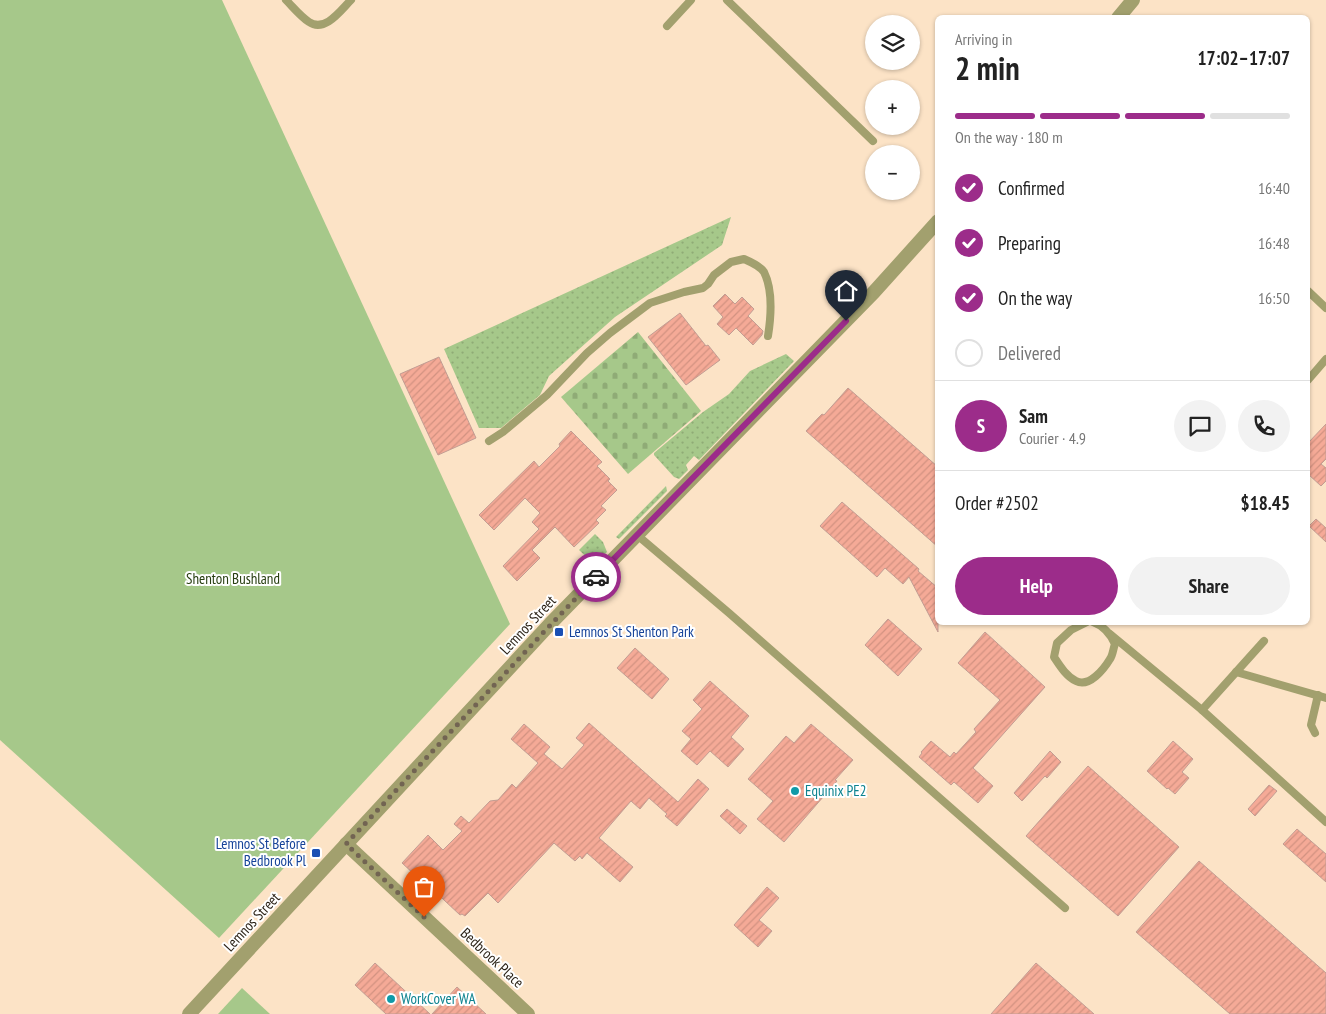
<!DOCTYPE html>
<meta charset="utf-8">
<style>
body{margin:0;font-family:"PT Sans Narrow",sans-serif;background:#f2f2f2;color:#222;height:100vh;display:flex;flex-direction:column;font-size:19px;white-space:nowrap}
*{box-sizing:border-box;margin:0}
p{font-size:16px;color:#767676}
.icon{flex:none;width:28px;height:28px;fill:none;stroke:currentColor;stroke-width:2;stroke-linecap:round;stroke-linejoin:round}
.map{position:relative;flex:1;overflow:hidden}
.drawer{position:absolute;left:935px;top:15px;width:375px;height:610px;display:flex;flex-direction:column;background:#fff;border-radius:8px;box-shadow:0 1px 4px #0004}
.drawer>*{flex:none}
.tools{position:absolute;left:865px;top:15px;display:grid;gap:10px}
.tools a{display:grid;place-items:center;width:55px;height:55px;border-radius:50%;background:#fff;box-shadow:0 1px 4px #0004;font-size:25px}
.pin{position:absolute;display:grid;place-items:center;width:42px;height:42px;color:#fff;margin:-51px -21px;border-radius:50% 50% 50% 0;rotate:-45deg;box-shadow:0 0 5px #0007}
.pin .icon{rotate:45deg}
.courier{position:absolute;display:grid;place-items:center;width:50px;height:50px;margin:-25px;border:4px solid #9c2c8a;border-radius:50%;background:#fff;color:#222;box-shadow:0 1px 6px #0007}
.head em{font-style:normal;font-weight:700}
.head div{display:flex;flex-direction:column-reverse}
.head{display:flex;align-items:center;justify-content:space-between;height:85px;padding:0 20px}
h1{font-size:32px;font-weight:700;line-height:38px}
.bar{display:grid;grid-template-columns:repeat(4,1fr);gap:8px 5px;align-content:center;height:60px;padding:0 20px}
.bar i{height:6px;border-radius:4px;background:#e0e0e0}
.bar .selected{background:#9c2c8a}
.bar p{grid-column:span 4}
.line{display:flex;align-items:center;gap:12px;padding:0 20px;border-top:1px solid #e0e0e0}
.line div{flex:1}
.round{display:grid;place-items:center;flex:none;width:52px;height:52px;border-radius:26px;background:#f2f2f2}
ol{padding:0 20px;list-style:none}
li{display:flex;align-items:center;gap:15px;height:55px}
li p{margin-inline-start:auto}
li .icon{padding:5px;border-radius:50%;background:#9c2c8a;color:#fff;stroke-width:4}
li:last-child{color:#767676}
li i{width:28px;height:28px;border:2px solid #e0e0e0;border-radius:50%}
.cta{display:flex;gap:10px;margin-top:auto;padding:10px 20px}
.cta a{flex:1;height:58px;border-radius:30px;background:#9c2c8a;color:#fff;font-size:20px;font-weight:700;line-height:58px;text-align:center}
.cta a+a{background:#f2f2f2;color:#222}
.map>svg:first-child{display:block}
.grass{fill:url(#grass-dots)}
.cemetery{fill:url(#cemetery-stones)}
.park{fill:#a6c88a}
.building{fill:url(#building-hatch);stroke:#c29d93}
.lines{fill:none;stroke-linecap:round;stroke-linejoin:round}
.service{stroke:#a2a06e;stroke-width:8}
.minor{stroke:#a2a06e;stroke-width:14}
.tertiary{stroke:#a2a06e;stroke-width:14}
.done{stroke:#726452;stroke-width:5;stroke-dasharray:0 9}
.route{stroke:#9c2c8a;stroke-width:6}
.transit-dot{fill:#1a4fb4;stroke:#fff;stroke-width:2}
.culture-dot{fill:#0f9aa8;stroke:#fff;stroke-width:2}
.labels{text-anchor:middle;stroke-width:4;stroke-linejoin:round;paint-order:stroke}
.park-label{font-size:15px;fill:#283e11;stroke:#fff}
.street-label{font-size:15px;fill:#281f14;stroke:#fff}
.transit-label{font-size:15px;fill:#164399;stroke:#fff;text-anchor:start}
.culture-label{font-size:15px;fill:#0d838f;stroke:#fff;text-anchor:start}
</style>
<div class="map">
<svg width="1326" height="1014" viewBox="0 0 1326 1014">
<defs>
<pattern id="grass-dots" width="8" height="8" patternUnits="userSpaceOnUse" patternTransform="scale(1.25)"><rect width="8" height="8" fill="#a6c88a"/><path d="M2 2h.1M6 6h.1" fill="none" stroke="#8fab76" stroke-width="1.8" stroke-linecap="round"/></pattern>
<pattern id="cemetery-stones" width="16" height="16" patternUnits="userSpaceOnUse" patternTransform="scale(1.25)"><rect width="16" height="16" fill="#a6c88a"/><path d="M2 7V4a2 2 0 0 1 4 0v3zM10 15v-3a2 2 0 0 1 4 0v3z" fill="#8fab76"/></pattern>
<pattern id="building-hatch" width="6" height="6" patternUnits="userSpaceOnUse" patternTransform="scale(1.25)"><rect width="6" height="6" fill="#f5aa97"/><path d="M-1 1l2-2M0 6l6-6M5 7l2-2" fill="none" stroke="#d29281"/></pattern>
</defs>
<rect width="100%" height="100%" fill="#fce3c6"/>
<g class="grass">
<path d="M 731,217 L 722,245 L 615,317 L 549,376 L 540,395 L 501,428 L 479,428 L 444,349 Z"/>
<path d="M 786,354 L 794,361 L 699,460 L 694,456 L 686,465 L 688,470 L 679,479 L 674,477 L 654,455 L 654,453 L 703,412 L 729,394 L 750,371 Z"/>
<path d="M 666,486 L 667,491 L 619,539 L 616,537 Z"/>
<path d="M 595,534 L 603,542 L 607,552 L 594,564 L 579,550 Z"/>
</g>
<path class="cemetery" d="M 638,332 L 701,411 L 628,474 L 561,397 Z"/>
<g class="park">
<path d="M 0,0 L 222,0 L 510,624 L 219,938 L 0,740 Z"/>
<path d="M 242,988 L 270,1014 L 218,1014 Z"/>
</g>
<g class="building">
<path d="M 725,294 L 735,304 L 742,297 L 754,309 L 748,316 L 763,331 L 762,335 L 753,345 L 736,328 L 729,335 L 717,324 L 723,317 L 713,306 Z"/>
<path d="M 680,313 L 706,346 L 708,345 L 720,360 L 686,385 L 648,337 Z"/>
<path d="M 439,357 L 476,438 L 438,455 L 400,374 Z"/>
<path d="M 848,388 L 938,467 L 938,547 L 806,431 L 818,418 L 822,414 L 824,415 Z"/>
<path d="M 1326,424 L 1326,459 L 1321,464 L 1326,468 L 1326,481 L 1321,486 L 1308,474 L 1308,443 Z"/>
<path d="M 571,431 L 602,462 L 597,466 L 610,479 L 608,481 L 617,490 L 601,506 L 606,510 L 596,520 L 599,523 L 574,547 L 555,527 L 532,550 L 540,558 L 517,581 L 503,566 L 539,529 L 532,522 L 540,513 L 525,498 L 494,530 L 479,515 L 534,461 L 539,467 L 560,446 L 559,444 Z"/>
<path d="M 842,502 L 919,569 L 918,571 L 938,588 L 938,632 L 909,577 L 903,584 L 885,568 L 877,577 L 820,526 Z"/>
<path d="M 1316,519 L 1326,528 L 1326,542 L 1309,526 Z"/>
<path d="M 888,619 L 922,649 L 898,676 L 865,645 Z"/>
<path d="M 985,632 L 1045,687 L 973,768 L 993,786 L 978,803 L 954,782 L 951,785 L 919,757 L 922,753 L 921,752 L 931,741 L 950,757 L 954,752 L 956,754 L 976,732 L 974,729 L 1000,700 L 958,663 Z"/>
<path d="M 635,648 L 669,679 L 652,699 L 617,668 Z"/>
<path d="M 710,681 L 749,716 L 731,737 L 744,749 L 728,767 L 710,751 L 697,765 L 681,751 L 691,739 L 682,731 L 702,709 L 693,700 Z"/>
<path d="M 589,723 L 678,802 L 698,779 L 709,789 L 677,826 L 665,816 L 667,814 L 649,798 L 640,809 L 631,801 L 599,838 L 633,867 L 620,882 L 587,853 L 582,859 L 580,856 L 575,861 L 554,843 L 498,903 L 488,893 L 465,916 L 462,914 L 460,915 L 429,886 L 428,887 L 402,863 L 428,835 L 443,850 L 462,831 L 454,824 L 461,816 L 469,823 L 490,801 L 498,800 L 512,784 L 516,788 L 538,763 L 511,739 L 524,724 L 550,747 L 544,754 L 562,769 L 584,745 L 576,738 Z"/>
<path d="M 811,724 L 853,760 L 835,780 L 837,781 L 784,842 L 757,819 L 773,801 L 748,779 L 786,736 L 794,743 Z"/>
<path d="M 1173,741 L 1193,759 L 1182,772 L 1189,778 L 1175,794 L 1168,788 L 1167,789 L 1147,771 Z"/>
<path d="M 1050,751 L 1061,762 L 1047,778 L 1045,776 L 1022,801 L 1014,793 Z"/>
<path d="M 1088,766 L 1179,847 L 1118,916 L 1026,836 Z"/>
<path d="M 1269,785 L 1277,791 L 1255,816 L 1248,809 Z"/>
<path d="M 727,809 L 747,826 L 740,834 L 720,816 Z"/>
<path d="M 1297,829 L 1326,854 L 1326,882 L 1283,844 Z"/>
<path d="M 1199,861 L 1326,973 L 1326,1014 L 1230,1014 L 1136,932 Z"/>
<path d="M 767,887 L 779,898 L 759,920 L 772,931 L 758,947 L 734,925 Z"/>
<path d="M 375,963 L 430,1014 L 386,1014 L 355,985 Z"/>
<path d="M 1036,963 L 1094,1014 L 991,1014 Z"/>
<path d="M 457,987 L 486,1014 L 432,1014 Z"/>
</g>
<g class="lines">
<g class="service">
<path d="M 286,0 C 293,7 300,16 309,22 C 325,33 341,10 351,0"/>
<path d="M 727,0 L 873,141"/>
<path d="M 667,26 L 691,0"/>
<path d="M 1308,291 L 1326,308"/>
<path d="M 1308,380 L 1326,359"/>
<path d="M 489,441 L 503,432 L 547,395 L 587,353 L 610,333 L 650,303 L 684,292 L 703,288 L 708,284 L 714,275 L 731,262 L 744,259 C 751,262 760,266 764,272 C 773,290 771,317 768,336"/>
<path d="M 637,535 L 729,613 L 1065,908"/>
<path d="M 1087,622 L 1071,630 L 1057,643 L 1054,657 C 1060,666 1066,676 1076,681 C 1089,688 1104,669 1110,659 C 1113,655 1113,649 1115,644 C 1110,633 1104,626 1093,622"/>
<path d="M 1110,634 L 1202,710 L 1326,822"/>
<path d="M 1236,672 L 1326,698"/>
<path d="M 1202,710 L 1264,641"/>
<path d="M 1315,733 L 1311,725 L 1318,695"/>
</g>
<path class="minor" d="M 346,844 L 528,1014"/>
<g class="tertiary">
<path d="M 1118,18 L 1133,0"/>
<path d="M 189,1014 L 550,624 L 874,292 L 938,221"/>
</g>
</g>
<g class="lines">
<path class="done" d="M 424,917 L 346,844 L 541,635 L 596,577"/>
<path class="route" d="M 596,577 L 846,321"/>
</g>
<g class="transit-dot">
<rect x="554" y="627" width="10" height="10" rx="2.5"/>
<rect x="311" y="848" width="10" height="10" rx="2.5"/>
</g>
<g class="culture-dot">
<circle cx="795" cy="791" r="5"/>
<circle cx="391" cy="999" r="5"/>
</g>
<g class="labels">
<g class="park-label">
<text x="233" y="584">Shenton Bushland</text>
</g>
<g class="street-label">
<text transform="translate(528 625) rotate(-47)" y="5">Lemnos Street</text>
<text transform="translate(252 922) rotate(-47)" y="5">Lemnos Street</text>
<text transform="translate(492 958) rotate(43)" y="5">Bedbrook Place</text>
</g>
<g class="transit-label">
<text x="569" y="637">Lemnos St Shenton Park</text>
<text x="306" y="849" text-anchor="end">Lemnos St Before<tspan x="306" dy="17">Bedbrook Pl</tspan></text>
</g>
<g class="culture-label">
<text x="805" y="796">Equinix PE2</text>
<text x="401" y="1004">WorkCover WA</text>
</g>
</g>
</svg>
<div class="tools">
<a><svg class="icon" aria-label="layers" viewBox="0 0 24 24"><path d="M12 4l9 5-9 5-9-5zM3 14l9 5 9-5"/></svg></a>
<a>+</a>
<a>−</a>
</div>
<div class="pin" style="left:424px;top:917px;background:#ea580c"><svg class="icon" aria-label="bag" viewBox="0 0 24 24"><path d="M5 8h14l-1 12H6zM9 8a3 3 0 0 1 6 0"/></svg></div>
<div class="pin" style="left:846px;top:321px;background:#1f2937"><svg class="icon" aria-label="home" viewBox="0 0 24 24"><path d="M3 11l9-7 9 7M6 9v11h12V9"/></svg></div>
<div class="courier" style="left:596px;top:577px"><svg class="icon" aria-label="car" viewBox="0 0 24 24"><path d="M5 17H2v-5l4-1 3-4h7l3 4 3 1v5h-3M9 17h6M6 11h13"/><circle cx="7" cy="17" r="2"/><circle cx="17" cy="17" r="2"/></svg></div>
<section class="drawer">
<div class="head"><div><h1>2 min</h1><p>Arriving in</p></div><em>17:02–17:07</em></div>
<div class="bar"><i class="selected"></i><i class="selected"></i><i class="selected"></i><i></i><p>On the way · 180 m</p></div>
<ol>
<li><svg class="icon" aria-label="check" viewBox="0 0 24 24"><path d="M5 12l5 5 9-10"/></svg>Confirmed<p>16:40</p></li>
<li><svg class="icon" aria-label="check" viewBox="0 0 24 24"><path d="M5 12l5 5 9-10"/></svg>Preparing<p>16:48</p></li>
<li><svg class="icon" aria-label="check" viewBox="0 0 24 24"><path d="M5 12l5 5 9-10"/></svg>On the way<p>16:50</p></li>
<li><i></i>Delivered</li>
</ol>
<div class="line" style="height:90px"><b class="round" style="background:#9c2c8a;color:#fff">S</b><div><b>Sam</b><p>Courier · 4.9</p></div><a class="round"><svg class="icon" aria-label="chat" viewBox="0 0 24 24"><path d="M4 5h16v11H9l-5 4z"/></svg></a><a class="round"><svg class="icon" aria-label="phone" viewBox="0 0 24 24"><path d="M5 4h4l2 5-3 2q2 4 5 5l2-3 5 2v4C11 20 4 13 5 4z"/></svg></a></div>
<div class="line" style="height:65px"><div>Order #2502</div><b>$18.45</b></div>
<div class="cta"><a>Help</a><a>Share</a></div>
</section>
</div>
